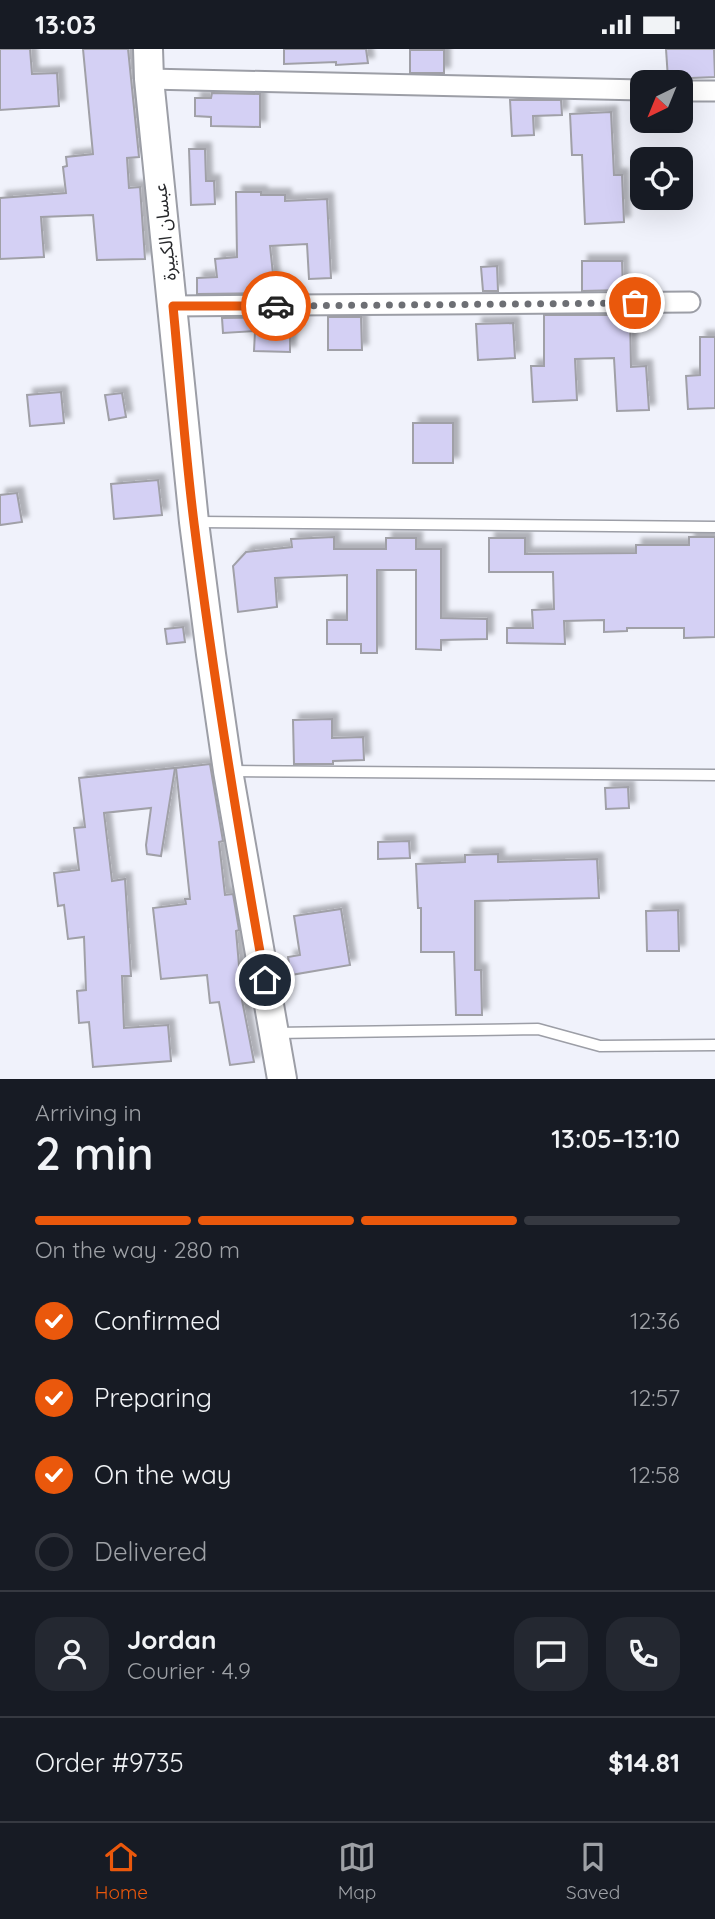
<!DOCTYPE html>
<meta charset="utf-8">
<style>
body{margin:0;font-family:Quicksand,"Noto Sans Arabic",sans-serif;background:#242831;color:#f1f3f6;height:100vh;display:flex;flex-direction:column;font-size:26px;white-space:nowrap}
*{box-sizing:border-box;margin:0}
p{font-size:23px;color:#9ea1a6}
.icon{flex:none;width:38px;height:38px;fill:none;stroke:currentColor;stroke-width:2;stroke-linecap:round;stroke-linejoin:round}
.map{position:relative;height:1030px;overflow:hidden}
.sheet{display:flex;flex-direction:column;background:#171b24;flex:1}
.sheet>*{flex:none}
.needle{width:46px;rotate:223deg}
.tools{position:absolute;left:630px;top:21px;display:grid;gap:14px}
.tools a{display:grid;place-items:center;width:63px;height:63px;border-radius:14px;background:#171b24;box-shadow:0 7px 28px #0002;font-size:35px}
.pin{position:absolute;display:grid;place-items:center;width:60px;height:60px;color:#fff;margin:-30px;border:4px solid #fff;border-radius:50%;box-shadow:0 2px 7px #0007}
.courier{position:absolute;display:grid;place-items:center;width:70px;height:70px;margin:-35px;border:5px solid #ea580c;border-radius:50%;background:#fff;color:#222;box-shadow:0 2px 9px #0007}
.summary em{font-style:normal;font-weight:600}
.summary div{display:flex;flex-direction:column-reverse}
.summary{display:flex;align-items:center;justify-content:space-between;height:119px;padding:0 35px}
h1{font-size:46px;font-weight:600;line-height:52px}
.bar{display:grid;grid-template-columns:repeat(4,1fr);gap:10px 7px;align-content:center;height:84px;padding:0 35px}
.bar i{height:9px;border-radius:5px;background:#363941}
.bar .on{background:#ea580c}
.bar p{grid-column:span 4}
.line{display:flex;align-items:center;gap:18px;padding:0 35px;border-top:2px solid #363941}
.line div{flex:1}
.round{display:grid;place-items:center;flex:none;width:74px;height:74px;border-radius:21px;background:#242831}
ol{padding:0 35px;list-style:none}
li{display:flex;align-items:center;gap:21px;height:77px}
li p{margin-inline-start:auto}
li .icon{padding:7px;border-radius:50%;background:#ea580c;color:#fff;stroke-width:4}
li:last-child{color:#9ea1a6}
li i{width:38px;height:38px;border:4px solid #363941;border-radius:50%}
.status{display:flex;justify-content:space-between;align-items:center;height:49px;padding:0 35px;background:#171b24;direction:ltr}
.status svg{height:19px;fill:currentColor}
.dock{display:flex;justify-content:space-around;align-items:center;height:98px;border-top:2px solid #363941;background:#171b24;font-size:19px;color:#9ea1a6}
.dock a{display:grid;justify-items:center;gap:4px}
.dock .on{color:#ea580c}
.map>svg:first-child{display:block}
.building{fill:#d4d0f4;stroke:#a0a0a7;stroke-width:2;filter:url(#shadow)}
.lines{fill:none;stroke-linecap:round;stroke-linejoin:round}
.lane-casing{stroke:#9c9ea6;stroke-width:13}
.street-casing{stroke:#9c9ea6;stroke-width:23}
.secondary-casing{stroke:#9c9ea6;stroke-width:32}
.lane{stroke:#fff;stroke-width:10}
.street{stroke:#fff;stroke-width:19}
.secondary{stroke:#fff;stroke-width:28}
.done{stroke:#6d6f74;stroke-width:7;stroke-dasharray:0 12.6}
.route{stroke:#ea580c;stroke-width:9}
.labels{text-anchor:middle;stroke-width:6;stroke-linejoin:round;paint-order:stroke}
.street-label{font-size:18px;fill:#27282b;stroke:#fff}
</style>
<div class="status"><b>13:03</b><svg viewBox="0 0 49 12"><path d="M0 12V9h3v3zM5 12V6h3v6zM10 12V3h3v9zM15 12V0h3v12zM26 1h20v11H26zM47 4h2v5h-2z"/></svg></div>
<div class="map">
<svg width="715" height="1030" viewBox="0 0 715 1030">
<defs>
<filter id="shadow"><feDropShadow dx="6" dy="-6" stdDeviation="2" flood-color="#0004"/></filter>
</defs>
<rect width="100%" height="100%" fill="#f0f2fb"/>
<g class="building">
<path d="M 0,0 L 30,0 L 32,25 L 57,24 L 59,57 L 0,61 Z"/>
<path d="M 83,0 L 128,0 L 139,108 L 127,109 L 129,139 L 140,138 L 145,210 L 97,211 L 93,166 L 41,168 L 44,208 L 0,210 L 0,149 L 66,144 L 63,118 L 67,117 L 66,108 L 93,105 Z"/>
<path d="M 284,0 L 366,0 L 368,14 L 336,16 L 336,13 L 284,15 Z"/>
<path d="M 666,0 L 714,0 L 715,28 L 668,30 Z"/>
<rect x="410" y="1" width="34" height="23"/>
<path d="M 212,44 L 260,45 L 260,78 L 211,77 L 211,68 L 195,67 L 195,49 L 211,49 Z"/>
<path d="M 510,51 L 561,51 L 562,66 L 533,67 L 534,86 L 512,87 Z"/>
<path d="M 611,63 L 614,126 L 622,126 L 624,173 L 585,175 L 582,106 L 572,106 L 570,65 Z"/>
<path d="M 189,100 L 205,100 L 206,132 L 214,132 L 215,155 L 191,156 Z"/>
<path d="M 236,143 L 261,143 L 261,146 L 285,146 L 285,152 L 327,150 L 331,229 L 309,230 L 307,195 L 270,197 L 275,244 L 197,245 L 197,229 L 217,228 L 215,210 L 237,208 Z"/>
<path d="M 582,212 L 622,212 L 623,241 L 582,242 Z"/>
<path d="M 497,217 L 498,242 L 483,242 L 481,218 Z"/>
<path d="M 544,266 L 623,266 L 623,268 L 630,268 L 631,318 L 646,317 L 649,361 L 617,362 L 614,309 L 575,310 L 577,351 L 533,353 L 531,317 L 544,317 Z"/>
<path d="M 290,268 L 290,303 L 254,302 L 255,282 L 223,284 L 222,269 Z"/>
<path d="M 328,268 L 361,268 L 362,301 L 328,301 Z"/>
<path d="M 513,274 L 515,309 L 478,311 L 476,275 Z"/>
<path d="M 700,288 L 715,288 L 715,359 L 688,360 L 686,327 L 700,326 Z"/>
<path d="M 61,343 L 64,374 L 30,377 L 27,346 Z"/>
<path d="M 122,344 L 126,368 L 109,371 L 105,346 Z"/>
<rect x="413" y="374" width="40" height="40"/>
<path d="M 158,431 L 162,466 L 114,470 L 111,435 Z"/>
<path d="M 17,444 L 22,473 L 0,476 L 0,446 Z"/>
<path d="M 334,488 L 334,500 L 386,500 L 386,489 L 416,489 L 416,500 L 441,500 L 441,569 L 487,570 L 487,590 L 441,591 L 441,601 L 416,600 L 416,521 L 377,521 L 377,604 L 361,604 L 361,595 L 327,595 L 327,571 L 347,571 L 347,526 L 275,529 L 277,558 L 238,563 L 233,517 L 246,503 L 292,498 L 291,490 Z"/>
<path d="M 689,488 L 715,488 L 715,588 L 684,589 L 684,579 L 627,579 L 627,582 L 604,583 L 604,571 L 564,572 L 565,595 L 507,594 L 507,579 L 533,579 L 532,561 L 554,560 L 553,523 L 489,523 L 489,489 L 525,489 L 525,505 L 636,504 L 636,496 L 689,496 Z"/>
<path d="M 183,578 L 185,593 L 167,595 L 165,580 Z"/>
<path d="M 332,670 L 332,689 L 363,688 L 364,711 L 333,712 L 333,715 L 294,715 L 293,671 Z"/>
<path d="M 210,715 L 223,792 L 219,793 L 225,846 L 233,845 L 239,881 L 236,882 L 242,951 L 254,1013 L 230,1016 L 219,953 L 210,954 L 207,926 L 161,930 L 153,859 L 186,855 L 185,850 L 190,850 L 176,719 Z"/>
<path d="M 175,719 L 161,807 L 147,805 L 146,796 L 151,759 L 104,764 L 112,832 L 125,830 L 131,927 L 122,927 L 124,979 L 168,976 L 171,1012 L 93,1018 L 89,973 L 79,974 L 77,942 L 86,941 L 84,888 L 68,890 L 64,856 L 58,857 L 54,824 L 79,821 L 74,779 L 85,778 L 79,729 Z"/>
<path d="M 628,738 L 629,759 L 606,760 L 605,739 Z"/>
<path d="M 409,792 L 410,809 L 378,810 L 378,793 Z"/>
<path d="M 498,805 L 498,813 L 597,810 L 599,849 L 475,852 L 475,921 L 481,921 L 482,966 L 456,966 L 454,903 L 421,903 L 421,859 L 418,859 L 416,815 L 465,813 L 465,806 Z"/>
<path d="M 341,860 L 350,916 L 291,926 L 288,908 L 300,906 L 294,867 Z"/>
<path d="M 678,861 L 679,902 L 647,902 L 646,862 Z"/>
</g>
<g class="lines">
<defs>
<g id="lane">
<path d="M 198,473 L 715,478"/>
<path d="M 229,722 L 715,726"/>
<path d="M 275,984 L 538,980 L 600,997 L 715,996"/>
</g>
<g id="street">
<path d="M 149,30 L 642,41"/>
<path d="M 681,42 L 715,42"/>
<path d="M 173,257 L 690,253"/>
</g>
<path id="secondary" d="M 148,0 L 149,30 L 194,473 L 211,605 L 228,722 L 282,1030"/>
</defs>
<use href="#lane" class="lane-casing"/>
<use href="#street" class="street-casing"/>
<use href="#secondary" class="secondary-casing"/>
<use href="#lane" class="lane"/>
<use href="#street" class="street"/>
<use href="#secondary" class="secondary"/>
</g>
<g class="lines">
<path class="done" d="M 276,257 L 635,254"/>
<path class="route" d="M 265,931 C 238,779 213,627 194,474 C 185,402 180,330 173,257 L 276,257"/>
</g>
<g class="labels">
<g class="street-label">
<text transform="translate(165 183) rotate(-96)" y="6">عبسان الكبيرة</text>
</g>
</g>
</svg>
<div class="tools">
<a><svg class="needle" viewBox="-14 -14 28 28"><path d="M0-13l5 13h-10z" fill="#e53935"/><path d="M0 13l5-13h-10z" fill="#9ea1a6"/></svg></a>
<a><svg class="icon" aria-label="locate" viewBox="0 0 24 24"><circle cx="12" cy="12" r="6"/><path d="M12 2v4M12 18v4M2 12h4M18 12h4"/></svg></a>
</div>
<div class="pin" style="left:635px;top:254px;background:#ea580c"><svg class="icon" aria-label="bag" viewBox="0 0 24 24"><path d="M5 8h14l-1 12H6zM9 8a3 3 0 0 1 6 0"/></svg></div>
<div class="pin" style="left:265px;top:931px;background:#1f2937"><svg class="icon" aria-label="home" viewBox="0 0 24 24"><path d="M3 11l9-7 9 7M6 9v11h12V9"/></svg></div>
<div class="courier" style="left:276px;top:257px"><svg class="icon" aria-label="car" viewBox="0 0 24 24"><path d="M5 17H2v-5l4-1 3-4h7l3 4 3 1v5h-3M9 17h6M6 11h13"/><circle cx="7" cy="17" r="2"/><circle cx="17" cy="17" r="2"/></svg></div>
</div>
<section class="sheet">
<div class="summary"><div><h1>2 min</h1><p>Arriving in</p></div><em>13:05–13:10</em></div>
<div class="bar"><i class="on"></i><i class="on"></i><i class="on"></i><i></i><p>On the way · 280 m</p></div>
<ol>
<li><svg class="icon" aria-label="check" viewBox="0 0 24 24"><path d="M5 12l5 5 9-10"/></svg>Confirmed<p>12:36</p></li>
<li><svg class="icon" aria-label="check" viewBox="0 0 24 24"><path d="M5 12l5 5 9-10"/></svg>Preparing<p>12:57</p></li>
<li><svg class="icon" aria-label="check" viewBox="0 0 24 24"><path d="M5 12l5 5 9-10"/></svg>On the way<p>12:58</p></li>
<li><i></i>Delivered</li>
</ol>
<div class="line" style="height:126px"><a class="round"><svg class="icon" aria-label="person" viewBox="0 0 24 24"><circle cx="12" cy="8" r="4"/><path d="M4 21q1-7 8-7t8 7"/></svg></a><div><b>Jordan</b><p>Courier · 4.9</p></div><a class="round"><svg class="icon" aria-label="chat" viewBox="0 0 24 24"><path d="M4 5h16v11H9l-5 4z"/></svg></a><a class="round"><svg class="icon" aria-label="phone" viewBox="0 0 24 24"><path d="M5 4h4l2 5-3 2q2 4 5 5l2-3 5 2v4C11 20 4 13 5 4z"/></svg></a></div>
<div class="line" style="height:91px"><div>Order #9735</div><b>$14.81</b></div>
</section>
<nav class="dock">
<a class="on"><svg class="icon" aria-label="home" viewBox="0 0 24 24"><path d="M3 11l9-7 9 7M6 9v11h12V9"/></svg>Home</a>
<a><svg class="icon" aria-label="map" viewBox="0 0 24 24"><path d="M3 6l6-2 6 2 6-2v14l-6 2-6-2-6 2zM9 4v14M15 6v14"/></svg>Map</a>
<a><svg class="icon" aria-label="saved" viewBox="0 0 24 24"><path d="M7 4h10v16l-5-4-5 4z"/></svg>Saved</a>
</nav>
